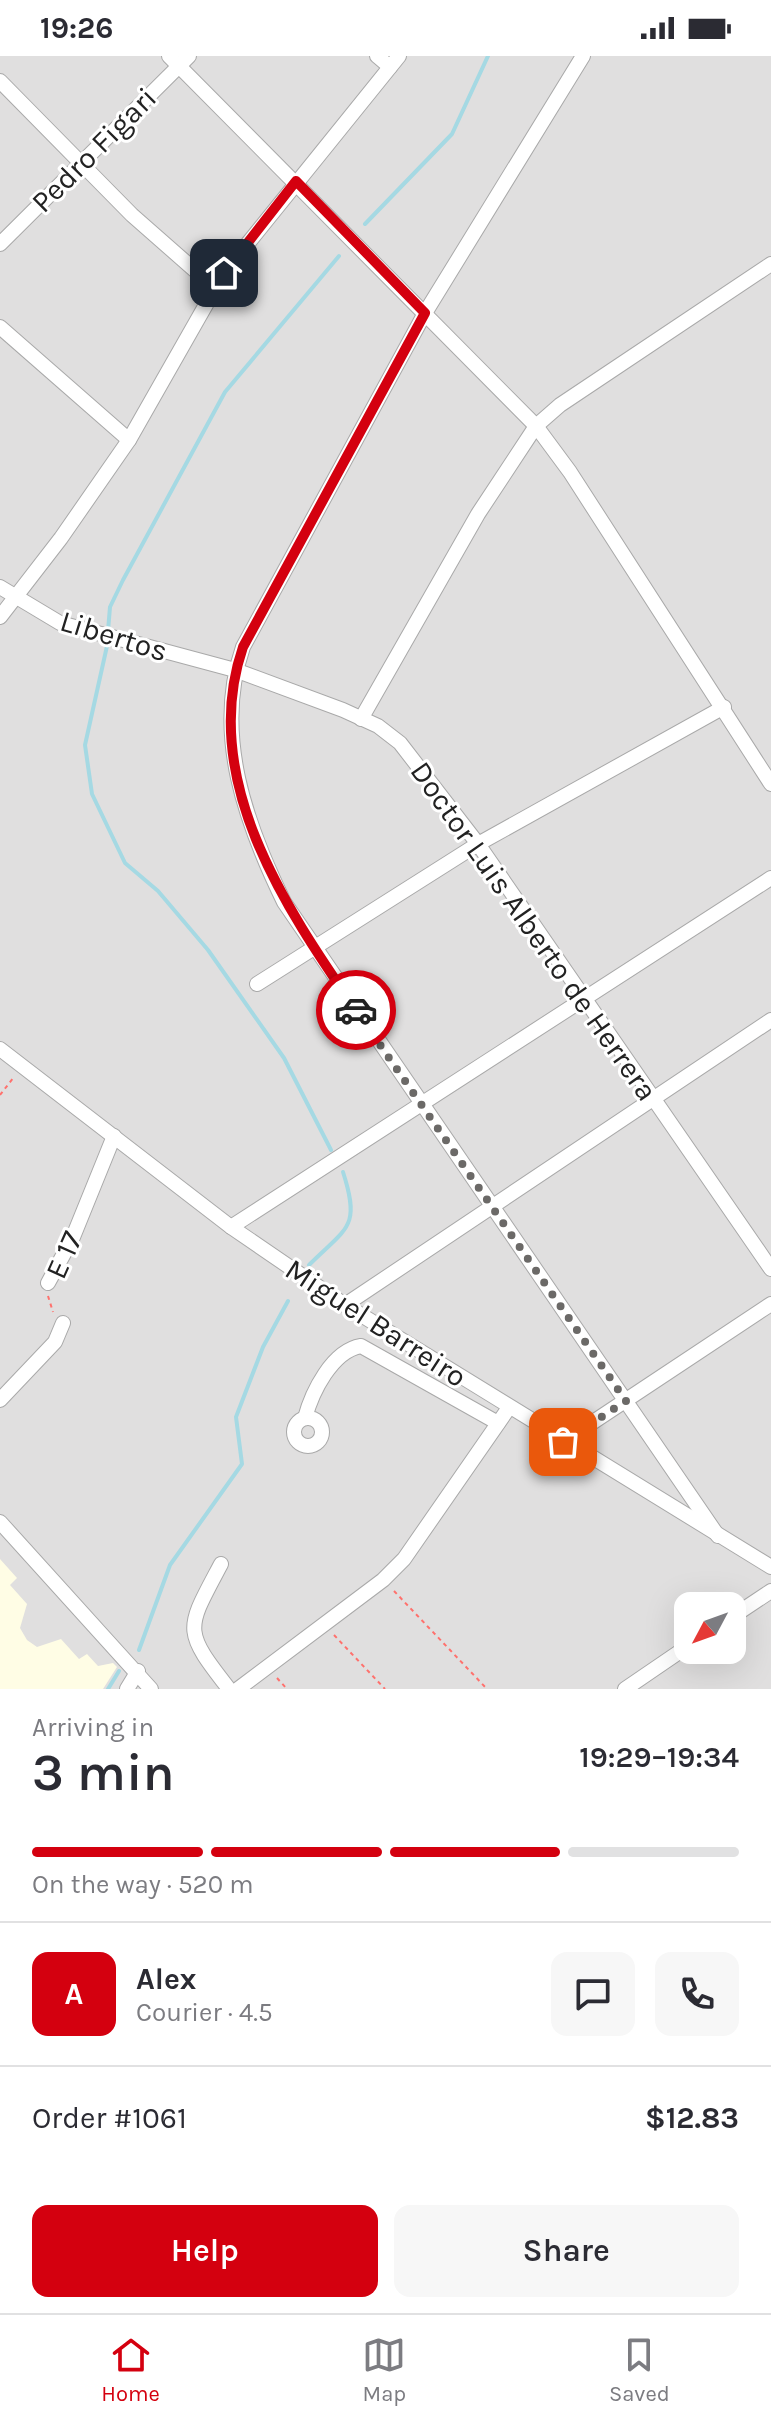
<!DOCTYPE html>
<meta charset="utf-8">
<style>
body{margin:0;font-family:Karla,sans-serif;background:#f7f7f7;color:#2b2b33;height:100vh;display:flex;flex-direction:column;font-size:30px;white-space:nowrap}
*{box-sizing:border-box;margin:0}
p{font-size:26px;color:#7c7c81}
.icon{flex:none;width:44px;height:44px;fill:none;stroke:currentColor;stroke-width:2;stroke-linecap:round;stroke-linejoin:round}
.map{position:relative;height:1633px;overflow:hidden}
.panel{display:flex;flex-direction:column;background:#fff;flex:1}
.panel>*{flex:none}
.needle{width:52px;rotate:229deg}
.buttons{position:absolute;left:674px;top:1536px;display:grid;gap:16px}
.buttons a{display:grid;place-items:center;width:72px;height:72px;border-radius:16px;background:#fff;box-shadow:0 8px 32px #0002;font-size:40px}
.pin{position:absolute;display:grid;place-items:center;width:68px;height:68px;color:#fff;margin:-34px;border-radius:16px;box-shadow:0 4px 12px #0006}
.courier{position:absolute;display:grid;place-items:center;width:80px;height:80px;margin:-40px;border:6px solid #d4000f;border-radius:50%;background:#fff;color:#222;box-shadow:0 2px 10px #0007}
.overview em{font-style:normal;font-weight:600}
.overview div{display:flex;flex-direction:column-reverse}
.overview{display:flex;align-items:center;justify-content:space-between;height:136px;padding:0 32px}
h1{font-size:52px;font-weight:600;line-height:60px}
.bar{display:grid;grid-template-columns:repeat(4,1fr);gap:12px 8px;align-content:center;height:96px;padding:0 32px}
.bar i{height:10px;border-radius:6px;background:#e1e1e2}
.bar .current{background:#d4000f}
.bar p{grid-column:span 4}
.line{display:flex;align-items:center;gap:20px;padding:0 32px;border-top:2px solid #e1e1e2}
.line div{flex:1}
.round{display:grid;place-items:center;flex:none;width:84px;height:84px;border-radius:16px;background:#f7f7f7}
.primary-button{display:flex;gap:16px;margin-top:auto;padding:16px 32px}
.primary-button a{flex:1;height:92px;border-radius:16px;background:#d4000f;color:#fff;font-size:32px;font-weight:600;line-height:92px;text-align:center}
.primary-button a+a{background:#f7f7f7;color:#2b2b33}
.status{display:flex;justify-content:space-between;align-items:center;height:56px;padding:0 40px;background:#fff;direction:ltr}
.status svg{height:22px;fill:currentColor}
.dock{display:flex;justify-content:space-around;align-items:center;height:112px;border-top:2px solid #e1e1e2;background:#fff;font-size:22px;color:#7c7c81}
.dock a{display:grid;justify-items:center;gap:4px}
.dock .current{color:#d4000f}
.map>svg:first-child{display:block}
.residential{fill:#e0dfdf;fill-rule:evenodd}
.education{fill:#fffde5}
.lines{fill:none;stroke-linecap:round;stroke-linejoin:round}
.stream{stroke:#a5d9e3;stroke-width:4}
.minor-casing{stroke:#a9a9a9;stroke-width:16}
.path{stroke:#ff716d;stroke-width:2;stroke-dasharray:4 4;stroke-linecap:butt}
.minor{stroke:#fff;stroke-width:14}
.done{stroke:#6b6967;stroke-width:8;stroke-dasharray:0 14.4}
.route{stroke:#d4000f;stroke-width:10}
.labels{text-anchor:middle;stroke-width:6;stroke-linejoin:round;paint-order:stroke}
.street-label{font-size:30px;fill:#222;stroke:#fff}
</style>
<div class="status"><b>19:26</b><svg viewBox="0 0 49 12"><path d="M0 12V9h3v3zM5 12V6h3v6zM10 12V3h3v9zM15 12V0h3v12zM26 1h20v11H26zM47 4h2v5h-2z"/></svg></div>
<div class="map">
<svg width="771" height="1633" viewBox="0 0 771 1633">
<rect width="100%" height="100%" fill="#f3eee8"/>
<path class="residential" d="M 0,0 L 771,0 L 771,1633 L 0,1633 ZM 688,1550 L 732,1550 L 732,1594 L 688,1594 Z"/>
<path class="education" d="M 0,1503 L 17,1522 L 10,1529 L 27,1548 L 20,1572 L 27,1584 L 37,1591 L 61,1583 L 79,1603 L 87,1598 L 98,1610 L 113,1607 L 117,1611 L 103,1633 L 0,1633 Z"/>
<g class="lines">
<g class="stream">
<path d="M 365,168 L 452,78 L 488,0"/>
<path d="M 108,575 L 110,551 L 123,524 L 225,336 L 339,200"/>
<path d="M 107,590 L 85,689 L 92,738 L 125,807 L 158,835 L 208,894 L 284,1002 L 331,1094"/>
<path d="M 309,1209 C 347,1171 361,1172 343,1116"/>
<path d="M 139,1594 L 170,1509 L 242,1408 L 236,1361 L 263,1291 L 288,1245"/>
<path d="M 108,1633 L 119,1615"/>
</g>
<defs>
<g id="minor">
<path d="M 169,0 L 536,370 L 570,416 L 771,728"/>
<path d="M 377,0 L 390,11"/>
<path d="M 583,0 L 425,257 L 243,591 C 213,678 246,768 284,846 L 718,1480"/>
<path d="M 0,25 L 132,159 L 215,232"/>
<path d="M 0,188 L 189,0"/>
<path d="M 0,271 L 129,384"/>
<path d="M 0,531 L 60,567 L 235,614 L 343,654 L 378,670 L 400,687 L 478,788 L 771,1213"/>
<path d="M 0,561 L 61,482 L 129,384 L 224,217 L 399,0"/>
<path d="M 361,663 L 478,458 L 536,370 L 560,349 L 771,208"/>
<path d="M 257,928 L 478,788 L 724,651"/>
<path d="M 0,993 L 231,1171 L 345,1249 L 771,1511"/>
<path d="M 231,1171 L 771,822"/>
<path d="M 48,1227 L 73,1181 L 114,1080"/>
<path d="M 345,1249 L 771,964"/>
<path d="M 0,1344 L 55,1286 L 63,1267"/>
<circle cx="308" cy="1376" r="14"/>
<path d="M 305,1362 C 312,1336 332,1295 361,1290 L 498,1367"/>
<path d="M 563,1386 L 771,1248"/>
<path d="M 0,1466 L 151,1633"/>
<path d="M 221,1508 C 186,1574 182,1573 229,1633"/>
<path d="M 732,1561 L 771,1535"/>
<path d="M 127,1633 L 138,1615"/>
<path d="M 238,1633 L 383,1524 L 404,1503 L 508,1353"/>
<path d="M 625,1633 L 688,1590"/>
</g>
</defs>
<use href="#minor" class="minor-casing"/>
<g class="path">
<path d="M 0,1039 L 14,1021"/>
<path d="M 48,1240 L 53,1256"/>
<path d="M 394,1535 L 487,1633"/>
<path d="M 334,1579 L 385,1633"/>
<path d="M 277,1622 L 287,1633"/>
</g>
<use href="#minor" class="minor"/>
</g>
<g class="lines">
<path class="done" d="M 356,954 L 626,1345 L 563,1386"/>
<path class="route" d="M 224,217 L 296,125 L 425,257 L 243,591 C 198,722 285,851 356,954"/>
</g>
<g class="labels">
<g class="street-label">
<text transform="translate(94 94) rotate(-45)" y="10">Pedro Figari</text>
<text transform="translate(114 580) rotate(17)" y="10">Libertos</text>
<text transform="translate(534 875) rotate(55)" y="10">Doctor Luis Alberto de Herrera</text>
<text transform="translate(64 1199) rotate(-66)" y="10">E 17</text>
<text transform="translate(376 1267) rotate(33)" y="10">Miguel Barreiro</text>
</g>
</g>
</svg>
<div class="buttons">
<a><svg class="needle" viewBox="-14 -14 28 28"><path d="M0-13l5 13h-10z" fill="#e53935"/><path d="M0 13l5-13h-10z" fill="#7c7c81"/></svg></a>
</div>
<div class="pin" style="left:563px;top:1386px;background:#ea580c"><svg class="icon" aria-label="bag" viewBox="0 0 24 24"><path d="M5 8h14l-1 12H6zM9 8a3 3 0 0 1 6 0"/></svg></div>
<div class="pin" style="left:224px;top:217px;background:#1f2937"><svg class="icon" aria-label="home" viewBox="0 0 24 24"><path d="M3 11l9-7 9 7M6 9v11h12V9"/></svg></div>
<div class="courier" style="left:356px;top:954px"><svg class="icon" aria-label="car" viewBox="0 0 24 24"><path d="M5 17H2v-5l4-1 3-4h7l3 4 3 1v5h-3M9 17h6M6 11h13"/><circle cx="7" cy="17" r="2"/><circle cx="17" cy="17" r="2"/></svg></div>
</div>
<section class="panel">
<div class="overview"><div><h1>3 min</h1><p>Arriving in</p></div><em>19:29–19:34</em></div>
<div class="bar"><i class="current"></i><i class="current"></i><i class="current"></i><i></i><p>On the way · 520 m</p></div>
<div class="line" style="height:144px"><b class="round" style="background:#d4000f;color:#fff">A</b><div><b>Alex</b><p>Courier · 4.5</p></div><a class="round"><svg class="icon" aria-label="chat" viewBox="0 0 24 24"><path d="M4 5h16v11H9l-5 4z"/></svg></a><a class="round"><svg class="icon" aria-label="phone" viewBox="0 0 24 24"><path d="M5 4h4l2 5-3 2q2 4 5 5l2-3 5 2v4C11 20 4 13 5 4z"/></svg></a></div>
<div class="line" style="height:104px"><div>Order #1061</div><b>$12.83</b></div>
<div class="primary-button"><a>Help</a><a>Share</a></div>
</section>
<nav class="dock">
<a class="current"><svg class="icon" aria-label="home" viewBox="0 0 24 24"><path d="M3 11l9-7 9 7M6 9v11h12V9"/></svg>Home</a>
<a><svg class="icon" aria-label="map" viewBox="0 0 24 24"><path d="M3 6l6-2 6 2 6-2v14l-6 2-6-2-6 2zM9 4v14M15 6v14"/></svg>Map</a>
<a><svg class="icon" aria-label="saved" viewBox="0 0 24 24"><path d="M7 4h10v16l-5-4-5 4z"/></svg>Saved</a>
</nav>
